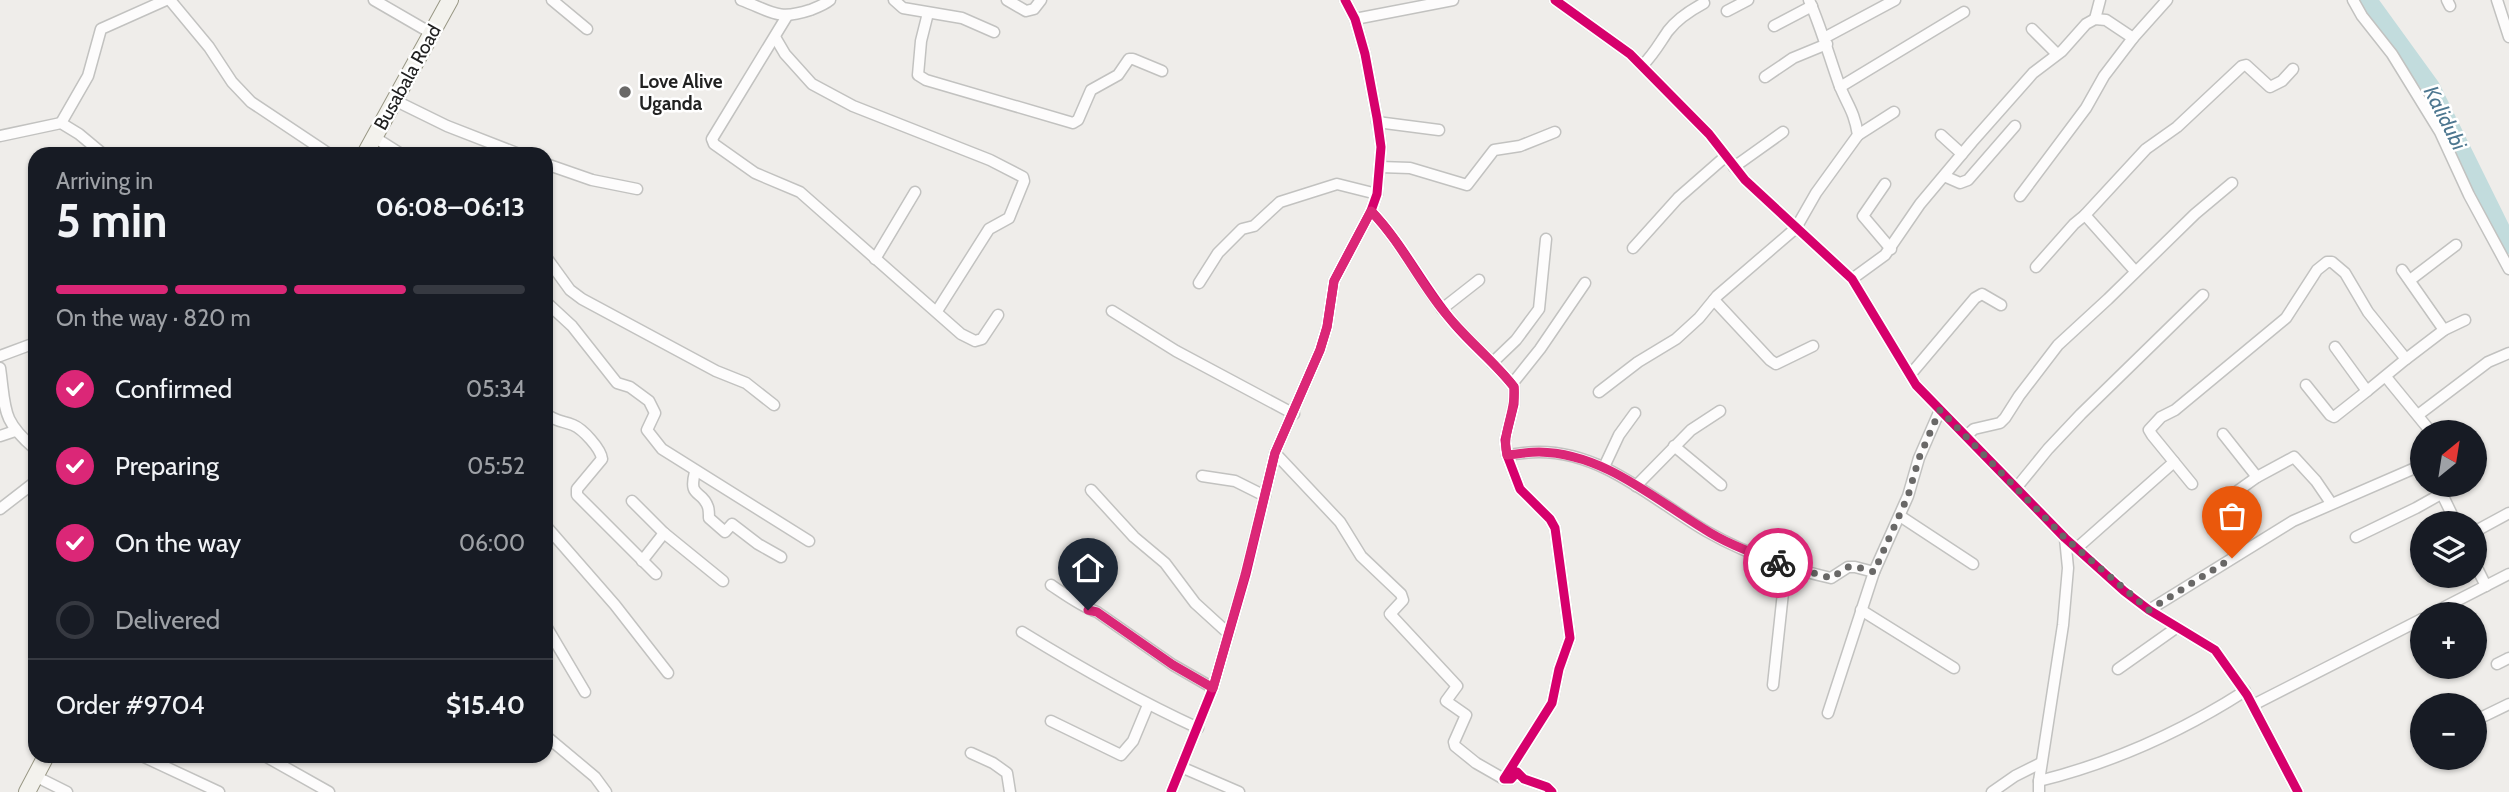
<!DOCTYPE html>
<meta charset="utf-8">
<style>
body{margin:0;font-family:Cabin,sans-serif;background:#20242c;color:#f1f3f6;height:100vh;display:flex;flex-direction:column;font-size:26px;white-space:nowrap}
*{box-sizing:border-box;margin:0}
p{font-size:23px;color:#9ea1a6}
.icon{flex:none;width:38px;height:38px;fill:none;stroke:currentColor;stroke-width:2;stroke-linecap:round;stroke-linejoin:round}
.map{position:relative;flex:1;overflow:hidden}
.side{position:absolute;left:28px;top:147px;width:525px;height:616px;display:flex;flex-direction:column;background:#171b24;border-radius:21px;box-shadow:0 2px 5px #0004}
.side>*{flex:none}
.needle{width:46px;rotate:30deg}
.controls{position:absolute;left:2410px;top:420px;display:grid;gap:14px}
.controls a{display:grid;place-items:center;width:77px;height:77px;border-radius:50%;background:#171b24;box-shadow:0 2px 5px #0004;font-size:35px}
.pin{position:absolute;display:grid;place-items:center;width:60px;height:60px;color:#fff;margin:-72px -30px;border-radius:50% 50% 50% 0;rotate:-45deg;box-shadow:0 0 7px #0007}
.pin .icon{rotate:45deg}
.courier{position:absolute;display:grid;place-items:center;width:70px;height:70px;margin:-35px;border:5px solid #db2777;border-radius:50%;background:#fff;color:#222;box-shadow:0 2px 9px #0007}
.head em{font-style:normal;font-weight:700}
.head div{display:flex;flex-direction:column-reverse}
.head{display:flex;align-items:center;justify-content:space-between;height:119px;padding:0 28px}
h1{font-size:46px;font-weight:700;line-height:52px}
.bar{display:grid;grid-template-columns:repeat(4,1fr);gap:10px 7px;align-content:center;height:84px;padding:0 28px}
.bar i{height:9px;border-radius:5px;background:#363941}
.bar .on{background:#db2777}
.bar p{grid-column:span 4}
.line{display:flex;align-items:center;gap:18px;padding:0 28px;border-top:2px solid #363941}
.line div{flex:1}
ol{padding:0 28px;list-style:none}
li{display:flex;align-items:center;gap:21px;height:77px}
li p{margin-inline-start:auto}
li .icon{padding:7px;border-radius:50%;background:#db2777;color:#fff;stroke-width:4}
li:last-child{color:#9ea1a6}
li i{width:38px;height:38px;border:4px solid #363941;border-radius:50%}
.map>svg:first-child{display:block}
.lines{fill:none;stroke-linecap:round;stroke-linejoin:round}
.river{stroke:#c2dcdd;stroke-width:18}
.street-casing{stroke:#c2c2c0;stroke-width:13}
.secondary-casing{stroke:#989784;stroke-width:18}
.street{stroke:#fdfcfc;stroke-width:10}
.secondary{stroke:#f3f2ed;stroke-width:16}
.cycleway-casing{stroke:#fff;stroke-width:13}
.cycleway{stroke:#d6006c;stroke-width:9}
.done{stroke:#696867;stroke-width:7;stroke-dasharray:0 12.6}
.route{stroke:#db2777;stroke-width:9}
.poi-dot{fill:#696867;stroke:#fff;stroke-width:2.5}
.labels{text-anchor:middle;stroke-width:5;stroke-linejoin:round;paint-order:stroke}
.street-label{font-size:19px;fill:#212121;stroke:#fff}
.poi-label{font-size:19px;font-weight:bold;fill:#212121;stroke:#fff;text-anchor:start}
.water-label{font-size:21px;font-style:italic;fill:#4d7790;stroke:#fff}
</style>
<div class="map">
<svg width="2509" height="792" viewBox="0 0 2509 792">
<rect width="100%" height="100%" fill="#efedea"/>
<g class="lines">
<path class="river" d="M 2368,0 L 2431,87 L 2509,245"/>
<defs>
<g id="street">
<path d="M 170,0 L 209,47 L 232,82 L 251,102 L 329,154"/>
<path d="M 374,0 L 431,33"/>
<path d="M 552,0 L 587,29"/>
<path d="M 741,0 C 771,11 777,21 810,10 C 818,7 824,5 830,0"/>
<path d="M 894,0 L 903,8 L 962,18 L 994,32"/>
<path d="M 1007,0 L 1026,11 L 1034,9 L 1041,0"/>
<path d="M 1555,0 L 1630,54 L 1709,134 L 1745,180 L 1852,279 L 1916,385 L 2065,538 L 2124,591 L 2149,610 L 2215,650 L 2247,695 L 2298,792"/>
<path d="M 2353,0 L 2362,16 L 2392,54 L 2440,132 L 2469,195 L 2509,269"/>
<path d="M 2447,0 L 2450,6"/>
<path d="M 2497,0 L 2509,37"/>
<path d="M 1727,11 L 1748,0"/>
<path d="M 928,13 L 921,41 L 918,75 L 926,80 L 1073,123 L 1078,120 L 1091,90 L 1118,75 L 1129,59 L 1133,59 L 1162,71"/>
<path d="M 787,16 L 712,139 L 714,144 L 755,173 L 800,192 L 961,334 L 975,341 L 982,339 L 998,315"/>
<path d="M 1355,19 L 1453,0"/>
<path d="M 2095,19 L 2100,0"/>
<path d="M 1774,26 L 1812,6"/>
<path d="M 2032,29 L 2057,54"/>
<path d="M 775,37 L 785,54 L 812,84 L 853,106 L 990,160 L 1023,177 L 1024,181 L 1009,218 L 989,229 L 937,311"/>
<path d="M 1824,38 L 1895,0"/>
<path d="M 1642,66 C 1654,54 1659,44 1668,31 C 1677,19 1691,10 1704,3"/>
<path d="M 1765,77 L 1793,58 L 1827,44"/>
<path d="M 1840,87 L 1964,12"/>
<path d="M 394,100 L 447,126 L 519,154"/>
<path d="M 1377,122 L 1439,130"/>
<path d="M 61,123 L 88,76 L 101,29 L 166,0"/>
<path d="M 1858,135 L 1894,112"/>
<path d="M 1941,135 L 1962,154"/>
<path d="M 0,136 L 61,123 L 79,134 L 103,154"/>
<path d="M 374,137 L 401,154"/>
<path d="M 546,164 L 592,180 L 637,189"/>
<path d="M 1380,167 L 1410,168 L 1467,185 L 1494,150 L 1520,146 L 1555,132"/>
<path d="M 1734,167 L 1783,132"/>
<path d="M 1944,176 L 1960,183 L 1968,180 L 2015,126"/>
<path d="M 1885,184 L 1863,216 L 1891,249"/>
<path d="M 2020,196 L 2086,108 L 2104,76 L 2133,38 L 2167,0"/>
<path d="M 1371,211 C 1403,244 1422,285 1451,320 C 1470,344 1496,363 1514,387 L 1514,404 L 1505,440 L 1507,455 L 1520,489 L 1550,519 L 1555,528 L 1570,638 L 1559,669 L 1552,703 L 1504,779 L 1511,779 L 1517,772 L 1524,779 L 1547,787 L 1552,792"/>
<path d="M 1633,248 L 1678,198 L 1726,156"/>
<path d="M 546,257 L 570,290 L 582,299 L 716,371 L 746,383 L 774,405"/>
<path d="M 875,259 L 915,192"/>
<path d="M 2036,267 L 2074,224 L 2085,215"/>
<path d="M 2402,270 L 2444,330"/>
<path d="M 2135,271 L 2085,215 L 2146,149 L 2177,127 L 2242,66 L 2246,65 L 2270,87 L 2282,81 L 2293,69"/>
<path d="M 1852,279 L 1885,255 L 1920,204 L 1972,142 L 2033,73 L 2062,51 L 2086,24 L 2095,19 L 2106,20 L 2133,38"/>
<path d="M 2410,280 L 2456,245"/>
<path d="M 1199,283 L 1218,253 L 1242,229 L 1254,226 L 1280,202 L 1337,184 L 1377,194"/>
<path d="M 1714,300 L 1770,360 L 1776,364 L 1813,346"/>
<path d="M 546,302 L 572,326 L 617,383 L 630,387 L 649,401 L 655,413 L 647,430 L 662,449 L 809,541"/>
<path d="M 1442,309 L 1479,280"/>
<path d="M 1112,311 L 1176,351 L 1294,414"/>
<path d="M 0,356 L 35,343"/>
<path d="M 2406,359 L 2444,330 L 2465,320"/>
<path d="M 1492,363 L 1516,340 L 1539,309 L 1546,239"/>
<path d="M 0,368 C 6,410 1,420 35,449"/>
<path d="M 1910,375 L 1975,298 L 1982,294 L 2001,305"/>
<path d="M 2386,377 L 2431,432"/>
<path d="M 1512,384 L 1540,349 L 1585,283"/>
<path d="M 2306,385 L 2330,415 L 2334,417 L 2367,391"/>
<path d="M 1599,392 L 1638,362 L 1676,339 L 1699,318 L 1717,296 L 1796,228 L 1816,193 L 1858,135 C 1854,110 1847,105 1839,84 C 1829,56 1821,27 1809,0"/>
<path d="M 546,414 C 555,421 562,421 573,425 C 583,429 601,449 602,459 L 577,489 L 577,495 L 656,574"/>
<path d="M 2418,415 L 2488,362 L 2509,353"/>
<path d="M 2223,434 L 2257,477"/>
<path d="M 0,436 L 15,431"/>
<path d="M 1966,436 L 1974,429 L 2000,423 L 2005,418 L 2019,396 L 2058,345 L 2108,299 L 2195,214 L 2232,183"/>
<path d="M 1674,446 L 1721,485"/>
<path d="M 1275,453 L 1340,522 L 1361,556 L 1401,594 L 1403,600 L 1390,614 L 1457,686 L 1446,701 L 1466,715 L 1454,742 L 1455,746 L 1476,763 L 1504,779"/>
<path d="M 1507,455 C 1517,454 1528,452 1539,452 C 1604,452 1653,500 1706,531 C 1744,553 1788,568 1831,578 L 1848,567 L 1855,567 L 1874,572"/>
<path d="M 1604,467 L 1619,435 L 1635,413"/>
<path d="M 695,472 C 688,499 702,489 708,507 C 709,510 709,514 709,518 L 725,532 L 732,524 L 758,544 L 781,557"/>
<path d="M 1202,476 L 1235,481 L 1265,496"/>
<path d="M 2192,484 L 2152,435 L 2149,430 L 2161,417 L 2175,410 L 2286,318 L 2317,270 L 2327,262 L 2332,262 L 2345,273 L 2368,312 L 2406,359 L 2367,391 L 2335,347"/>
<path d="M 1636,486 L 1691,430 L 1720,411"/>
<path d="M 2017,487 L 2048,449 L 2081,414 L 2203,295"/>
<path d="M 1091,490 L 1134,537 L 1165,563 L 1195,603 L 1229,634"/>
<path d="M 2236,492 L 2257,477 L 2294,457 L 2316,481 L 2331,503"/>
<path d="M 2442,494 L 2456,523"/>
<path d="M 632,501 L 664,533 L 723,581"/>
<path d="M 0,509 L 35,482"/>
<path d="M 1900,516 L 1973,564"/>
<path d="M 546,526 L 615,605 L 668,673"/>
<path d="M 2474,532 L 2509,513"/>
<path d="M 2356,537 L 2416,508 L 2457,485"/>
<path d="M 2077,548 L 2174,462"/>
<path d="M 642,561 L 664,533"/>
<path d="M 2474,562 L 2486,586"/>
<path d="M 1051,585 C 1066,595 1081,606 1097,612 L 1173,665 L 1213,688"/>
<path d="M 1861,610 L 1954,668"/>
<path d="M 2149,610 L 2293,521 L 2422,465"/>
<path d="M 2431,614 L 2509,574"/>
<path d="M 546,626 L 585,692"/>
<path d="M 1022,632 C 1079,667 1137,700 1198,728"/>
<path d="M 2497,664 L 2509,658"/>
<path d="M 2118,669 L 2176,628"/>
<path d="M 1773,685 L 1786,565"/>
<path d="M 2253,705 L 2422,619"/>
<path d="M 1828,713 L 1874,572 L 1908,496 L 1919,458 L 1940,410"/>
<path d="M 1051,721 L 1121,755 L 1133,741 L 1148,705"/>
<path d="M 2474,721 L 2509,704"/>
<path d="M 546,736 L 595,777 L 606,792"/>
<path d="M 971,753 L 993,763 L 1007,773 L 1010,792"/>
<path d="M 142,756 L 219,792"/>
<path d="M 265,756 L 329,792"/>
<path d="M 1181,767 L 1239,792"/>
<path d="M 35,776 L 67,792"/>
<path d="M 2039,781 C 2112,763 2181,732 2245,691"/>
<path d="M 1171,792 L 1213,688 L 1246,574 L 1275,453 L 1320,350 L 1327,327 L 1334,281 L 1371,211 L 1377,194 L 1381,147 L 1377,118 L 1365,54 L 1355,19 L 1345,0"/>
<path d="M 1992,792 L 2015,776 L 2041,763"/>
<path d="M 2039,792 L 2039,781 L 2063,625 L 2068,568 L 2065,538"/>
</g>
<g id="secondary">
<path d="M 365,154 L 450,0"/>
<path d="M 27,792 L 46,756"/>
</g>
</defs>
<use href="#street" class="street-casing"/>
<use href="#secondary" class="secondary-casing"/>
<use href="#street" class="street"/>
<use href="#secondary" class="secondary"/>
<defs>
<g id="cycleway">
<path d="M 1555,0 L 1630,54 L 1709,134 L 1745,180 L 1852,279 L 1916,385 L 2065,538 L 2124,591 L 2149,610 L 2215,650 L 2247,695 L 2298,792"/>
<path d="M 1371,211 C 1403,244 1422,285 1451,320 C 1470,344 1496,363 1514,387 L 1514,404 L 1505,440 L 1507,455 L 1520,489 L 1550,519 L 1555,528 L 1570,638 L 1559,669 L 1552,703 L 1504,779 L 1511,779 L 1517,772 L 1524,779 L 1547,787 L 1552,792"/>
<path d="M 1171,792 L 1213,688 L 1246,574 L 1275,453 L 1320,350 L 1327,327 L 1334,281 L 1371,211 L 1377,194 L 1381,147 L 1377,118 L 1365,54 L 1355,19 L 1345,0"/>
</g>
</defs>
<use href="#cycleway" class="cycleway-casing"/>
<use href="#cycleway" class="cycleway"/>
</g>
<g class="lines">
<path class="done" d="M 1778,563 L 1831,578 L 1848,567 L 1854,566 L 1874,572 L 1908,496 L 1919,458 L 1940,410 L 2065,538 L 2149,610 L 2232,558"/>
<path class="route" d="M 1088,610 L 1097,612 L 1173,665 L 1213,688 L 1245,575 L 1275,453 L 1320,350 L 1327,327 L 1334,281 L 1371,211 C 1399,240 1416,276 1441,308 C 1463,336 1492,359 1514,387 C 1517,410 1501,433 1507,455 C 1518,454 1529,452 1539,452 C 1603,453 1653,498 1704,529 C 1727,544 1753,553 1778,563"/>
</g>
<circle class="poi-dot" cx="625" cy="92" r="7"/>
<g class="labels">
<g class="street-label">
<text transform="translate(407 77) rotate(-61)" y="7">Busabala Road</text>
</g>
<g class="poi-label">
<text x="639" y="88">Love Alive<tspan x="639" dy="22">Uganda</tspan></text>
</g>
<g class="water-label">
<text transform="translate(2445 118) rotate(63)" y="7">Kalidubi</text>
</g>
</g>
</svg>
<div class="controls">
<a><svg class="needle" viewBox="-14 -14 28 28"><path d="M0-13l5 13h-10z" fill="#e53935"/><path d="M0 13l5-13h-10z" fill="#9ea1a6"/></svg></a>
<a><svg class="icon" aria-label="layers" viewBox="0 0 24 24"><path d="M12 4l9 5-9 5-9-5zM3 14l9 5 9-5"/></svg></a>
<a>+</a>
<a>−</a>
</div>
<div class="pin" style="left:2232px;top:558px;background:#ea580c"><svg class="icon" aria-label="bag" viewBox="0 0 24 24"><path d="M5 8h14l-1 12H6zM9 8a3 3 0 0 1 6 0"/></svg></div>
<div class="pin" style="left:1088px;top:610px;background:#1f2937"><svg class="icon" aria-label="home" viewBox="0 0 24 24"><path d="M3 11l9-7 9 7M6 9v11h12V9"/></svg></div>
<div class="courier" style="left:1778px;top:563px"><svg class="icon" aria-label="bike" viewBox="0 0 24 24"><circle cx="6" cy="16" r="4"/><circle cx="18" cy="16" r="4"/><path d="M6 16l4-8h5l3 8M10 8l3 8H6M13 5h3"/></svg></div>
<section class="side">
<div class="head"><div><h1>5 min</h1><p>Arriving in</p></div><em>06:08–06:13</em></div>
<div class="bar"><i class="on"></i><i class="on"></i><i class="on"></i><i></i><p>On the way · 820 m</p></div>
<ol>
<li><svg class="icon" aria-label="check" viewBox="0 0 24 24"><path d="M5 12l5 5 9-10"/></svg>Confirmed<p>05:34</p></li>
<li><svg class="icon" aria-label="check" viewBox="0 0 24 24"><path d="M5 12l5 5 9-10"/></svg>Preparing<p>05:52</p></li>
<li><svg class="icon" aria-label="check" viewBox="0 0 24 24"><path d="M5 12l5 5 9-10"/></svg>On the way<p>06:00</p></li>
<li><i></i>Delivered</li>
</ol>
<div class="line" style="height:91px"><div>Order #9704</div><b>$15.40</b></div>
</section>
</div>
